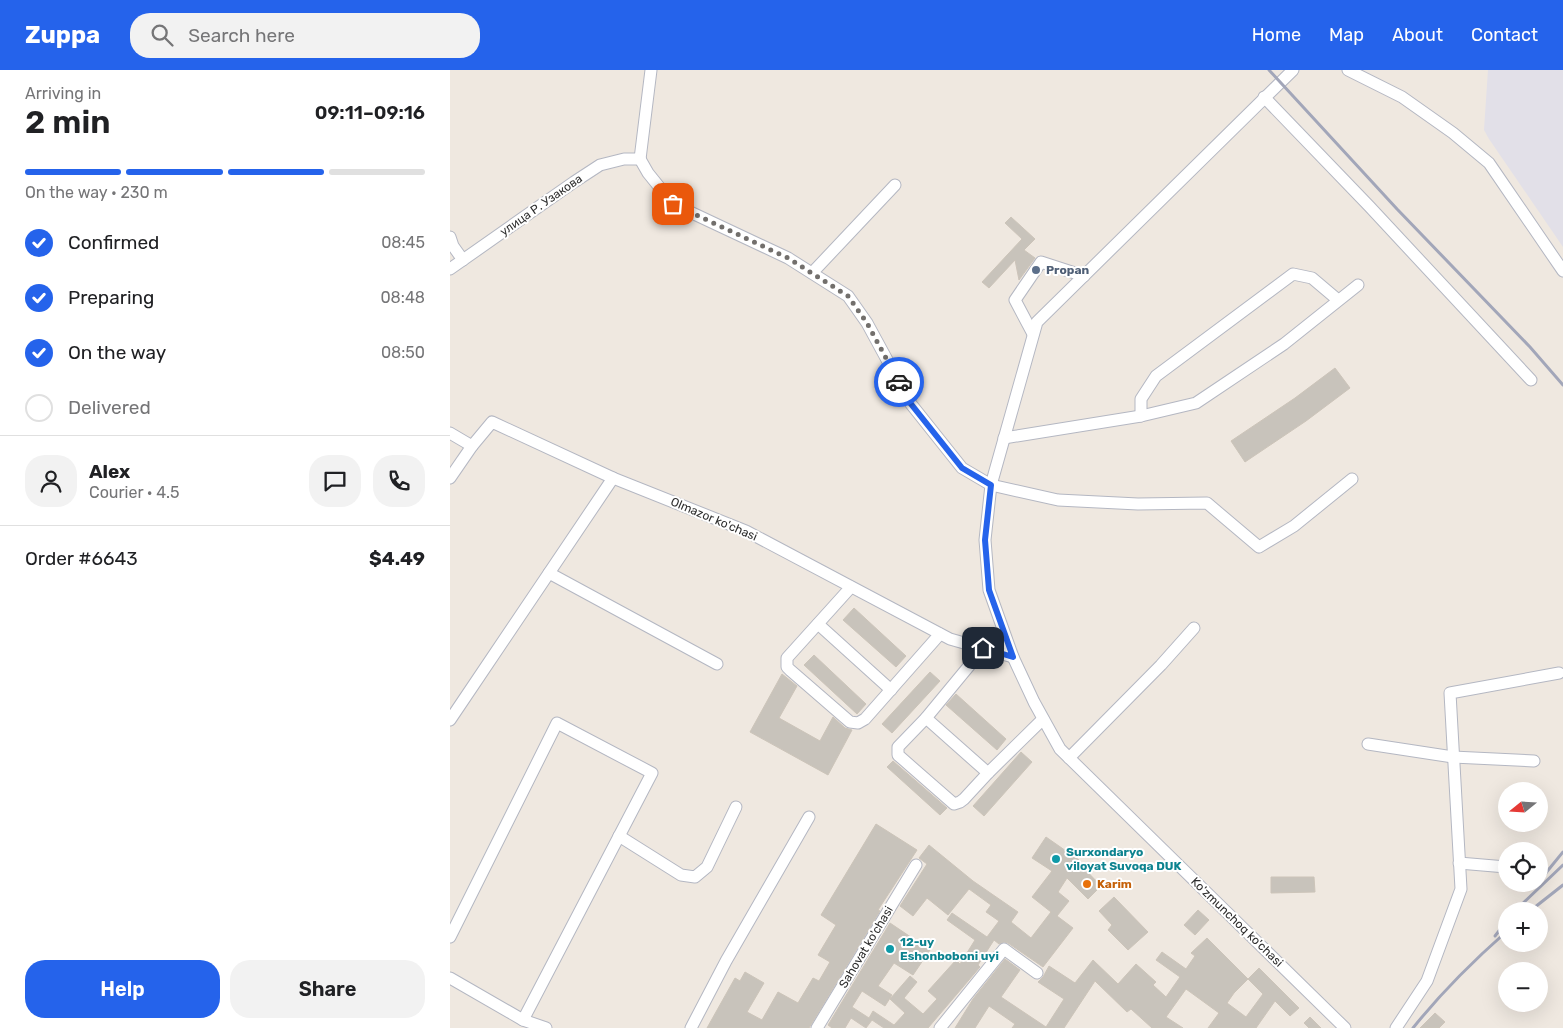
<!DOCTYPE html>
<meta charset="utf-8">
<style>
body{margin:0;font-family:Rubik,sans-serif;background:#f2f2f2;color:#202124;height:100vh;display:flex;flex-direction:column;font-size:19px;white-space:nowrap}
*{box-sizing:border-box;margin:0}
p{font-size:16px;color:#757577}
.icon{flex:none;width:28px;height:28px;fill:none;stroke:currentColor;stroke-width:2;stroke-linecap:round;stroke-linejoin:round}
.map{position:relative;flex:1;overflow:hidden}
.panel{display:flex;flex-direction:column;background:#fff;width:450px}
.panel>*{flex:none}
.needle{width:32px;rotate:252deg}
.buttons{position:absolute;left:1048px;top:712px;display:grid;gap:10px}
.buttons a{display:grid;place-items:center;width:50px;height:50px;border-radius:50%;background:#fff;box-shadow:0 5px 20px #0002;font-size:25px}
.pin{position:absolute;display:grid;place-items:center;width:42px;height:42px;color:#fff;margin:-21px;border-radius:10px;box-shadow:0 2px 8px #0006}
.courier{position:absolute;display:grid;place-items:center;width:50px;height:50px;margin:-25px;border:4px solid #2563eb;border-radius:50%;background:#fff;color:#222;box-shadow:0 1px 6px #0007}
.summary em{font-style:normal;font-weight:600}
.summary div{display:flex;flex-direction:column-reverse}
.summary{display:flex;align-items:center;justify-content:space-between;height:85px;padding:0 25px}
h1{font-size:32px;font-weight:600;line-height:38px}
.bar{display:grid;grid-template-columns:repeat(4,1fr);gap:8px 5px;align-content:center;height:60px;padding:0 25px}
.bar i{height:6px;border-radius:4px;background:#e0e0e0}
.bar .current{background:#2563eb}
.bar p{grid-column:span 4}
.line{display:flex;align-items:center;gap:12px;padding:0 25px;border-top:1px solid #e0e0e0}
.line div{flex:1}
.round{display:grid;place-items:center;flex:none;width:52px;height:52px;border-radius:20px;background:#f2f2f2}
ol{padding:0 25px;list-style:none}
li{display:flex;align-items:center;gap:15px;height:55px}
li p{margin-inline-start:auto}
li .icon{padding:5px;border-radius:50%;background:#2563eb;color:#fff;stroke-width:4}
li:last-child{color:#757577}
li i{width:28px;height:28px;border:2px solid #e0e0e0;border-radius:50%}
.button{display:flex;gap:10px;margin-top:auto;padding:10px 25px}
.button a{flex:1;height:58px;border-radius:20px;background:#2563eb;color:#fff;font-size:20px;font-weight:600;line-height:58px;text-align:center}
.button a+a{background:#f2f2f2;color:#202124}
header{display:flex;align-items:center;gap:30px;box-sizing:border-box;height:70px;padding:0 25px;background:#2563eb;color:#fff}
header strong{font-size:24px}
nav{display:flex;gap:28px;margin-inline-start:auto;font-size:18px}
.search{width:350px;height:45px;background:#f2f2f2;display:flex;align-items:center;gap:12px;box-sizing:border-box;padding:0 18px;border-radius:20px;color:#757577;font-size:19px}
main{display:flex;flex:1;min-height:0}
.map>svg:first-child{display:block}
.industrial{fill:#e2e0e8}
.building{fill:#c8c3bb;stroke:#ccc4b9}
.lines{fill:none;stroke-linecap:round;stroke-linejoin:round}
.minor-casing{stroke:#b4b7c2;stroke-width:13}
.minor{stroke:#fff;stroke-width:11}
.rail{stroke:#a2a6b9;stroke-width:3}
.done{stroke:#726f6c;stroke-width:5;stroke-dasharray:0 9}
.route{stroke:#2563eb;stroke-width:6}
.service-dot{fill:#5c6f8a;stroke:#fff;stroke-width:2}
.culture-dot{fill:#0f9aa8;stroke:#fff;stroke-width:2}
.food-dot{fill:#e8710a;stroke:#fff;stroke-width:2}
.labels{text-anchor:middle;stroke-width:4;stroke-linejoin:round;paint-order:stroke}
.street-label{font-size:12px;fill:#2e2e2e;stroke:#fff}
.service-label{font-size:12px;font-weight:bold;fill:#4e5e75;stroke:#fff;text-anchor:start}
.culture-label{font-size:12px;font-weight:bold;fill:#0d838f;stroke:#fff;text-anchor:start}
.food-label{font-size:12px;font-weight:bold;fill:#c56008;stroke:#fff;text-anchor:start}
</style>
<header>
<strong>Zuppa</strong>
<div class="search"><svg class="icon" aria-label="search" viewBox="0 0 24 24"><circle cx="10" cy="10" r="6"/><path d="M15 15l6 6"/></svg>Search here</div>
<nav><a>Home</a><a>Map</a><a>About</a><a>Contact</a></nav>
</header>
<main>
<section class="panel">
<div class="summary"><div><h1>2 min</h1><p>Arriving in</p></div><em>09:11–09:16</em></div>
<div class="bar"><i class="current"></i><i class="current"></i><i class="current"></i><i></i><p>On the way · 230 m</p></div>
<ol>
<li><svg class="icon" aria-label="check" viewBox="0 0 24 24"><path d="M5 12l5 5 9-10"/></svg>Confirmed<p>08:45</p></li>
<li><svg class="icon" aria-label="check" viewBox="0 0 24 24"><path d="M5 12l5 5 9-10"/></svg>Preparing<p>08:48</p></li>
<li><svg class="icon" aria-label="check" viewBox="0 0 24 24"><path d="M5 12l5 5 9-10"/></svg>On the way<p>08:50</p></li>
<li><i></i>Delivered</li>
</ol>
<div class="line" style="height:90px"><a class="round"><svg class="icon" aria-label="person" viewBox="0 0 24 24"><circle cx="12" cy="8" r="4"/><path d="M4 21q1-7 8-7t8 7"/></svg></a><div><b>Alex</b><p>Courier · 4.5</p></div><a class="round"><svg class="icon" aria-label="chat" viewBox="0 0 24 24"><path d="M4 5h16v11H9l-5 4z"/></svg></a><a class="round"><svg class="icon" aria-label="phone" viewBox="0 0 24 24"><path d="M5 4h4l2 5-3 2q2 4 5 5l2-3 5 2v4C11 20 4 13 5 4z"/></svg></a></div>
<div class="line" style="height:65px"><div>Order #6643</div><b>$4.49</b></div>
<div class="button"><a>Help</a><a>Share</a></div>
</section>
<div class="map">
<svg width="1113" height="958" viewBox="0 0 1113 958">
<rect width="100%" height="100%" fill="#efe8e0"/>
<path class="industrial" d="M 1038,0 L 1113,0 L 1113,177 L 1039,69 L 1034,60 Z"/>
<g class="building">
<path d="M 561,147 L 585,169 L 574,180 L 585,188 L 569,210 L 565,190 L 539,218 L 532,212 L 572,169 L 555,153 Z"/>
<path d="M 885,298 L 900,318 L 856,351 L 795,392 L 781,371 L 845,328 Z"/>
<path d="M 404,538 L 456,586 L 446,597 L 393,550 Z"/>
<path d="M 364,585 L 416,634 L 407,644 L 354,595 Z"/>
<path d="M 480,602 L 490,611 L 442,663 L 432,654 Z"/>
<path d="M 332,604 L 347,616 L 329,648 L 370,671 L 383,647 L 395,658 L 402,660 L 378,705 L 300,662 Z"/>
<path d="M 506,624 L 556,669 L 547,680 L 496,635 Z"/>
<path d="M 571,682 L 582,692 L 534,746 L 523,736 Z"/>
<path d="M 443,691 L 497,738 L 490,745 L 437,697 Z"/>
<path d="M 426,754 L 467,780 L 428,840 L 430,841 L 359,958 L 257,958 L 285,908 L 290,911 L 295,902 L 314,913 L 297,942 L 312,950 L 328,922 L 348,933 L 363,908 L 369,911 L 380,892 L 368,885 L 386,855 L 371,845 Z"/>
<path d="M 596,767 L 629,790 L 628,792 L 651,816 L 638,829 L 617,808 L 608,822 L 619,831 L 607,846 L 623,858 L 593,897 L 558,873 L 554,872 L 549,874 L 544,870 L 528,895 L 530,897 L 478,958 L 434,958 L 422,950 L 416,958 L 401,948 L 395,958 L 382,958 L 378,955 L 440,853 L 480,880 L 463,905 L 444,893 L 428,916 L 442,925 L 435,936 L 412,921 L 402,937 L 419,948 L 423,941 L 444,955 L 455,943 L 440,929 L 460,906 L 467,912 L 454,928 L 473,944 L 487,929 L 478,921 L 506,890 L 510,894 L 525,870 L 497,850 L 502,843 L 537,867 L 549,851 L 536,842 L 541,835 L 519,819 L 498,845 L 477,828 L 463,846 L 450,836 L 477,794 L 469,788 L 479,775 L 523,811 L 568,842 L 561,852 L 581,868 L 601,842 L 582,827 L 602,801 L 582,788 Z"/>
<path d="M 821,807 L 864,807 L 865,822 L 821,823 Z"/>
<path d="M 664,827 L 698,862 L 678,880 L 658,860 L 662,855 L 649,841 Z"/>
<path d="M 748,840 L 759,850 L 745,865 L 734,855 Z"/>
<path d="M 757,868 L 798,909 L 784,923 L 777,933 L 796,947 L 813,924 L 798,909 L 809,898 L 849,938 L 840,946 L 825,931 L 806,958 L 758,958 L 769,943 L 736,919 L 716,947 L 733,958 L 702,958 L 681,939 L 677,942 L 645,911 L 614,958 L 562,958 L 565,954 L 539,936 L 525,958 L 505,958 L 523,929 L 555,889 L 570,900 L 551,927 L 596,957 L 614,929 L 588,912 L 593,907 L 599,896 L 625,913 L 643,890 L 668,914 L 686,894 L 706,912 L 703,915 L 716,927 L 730,907 L 706,890 L 712,882 L 736,899 L 745,886 L 741,883 Z"/>
<path d="M 985,943 L 995,952 L 989,958 L 970,958 Z"/>
<path d="M 860,947 L 871,958 L 859,958 L 854,953 Z"/>
</g>
<g class="lines">
<defs>
<g id="minor">
<path d="M 843,0 L 587,252 L 541,415 L 535,470 L 539,520 L 563,587 L 584,632 L 610,679 L 895,958"/>
<path d="M 898,0 L 952,27 L 1003,63 L 1039,93 L 1113,201"/>
<path d="M 814,27 L 919,136 L 1081,310"/>
<path d="M 190,89 L 198,103 L 223,134 L 338,188 L 398,226 L 417,253 L 461,334 L 512,398 L 541,415 L 608,430 L 688,434 L 757,433 L 809,477 L 844,456 L 902,409"/>
<path d="M 190,89 L 201,0"/>
<path d="M 0,167 L 3,176 L 13,190"/>
<path d="M 0,199 L 124,112 L 150,95 L 174,89 L 190,89"/>
<path d="M 362,203 L 445,115"/>
<path d="M 583,264 L 565,230 L 591,192 L 634,206"/>
<path d="M 691,346 L 691,329 L 706,306 L 843,204 L 862,208 L 888,230"/>
<path d="M 0,363 L 22,376 L 42,352 L 163,408 L 296,461 L 500,569 L 563,587"/>
<path d="M 554,368 L 691,346 L 746,333 L 834,274 L 908,215"/>
<path d="M 0,408 L 22,376"/>
<path d="M 99,503 L 267,594"/>
<path d="M 401,517 L 337,588 L 337,597 L 340,600 L 400,652 L 408,653 L 415,649 L 490,564"/>
<path d="M 368,554 L 441,620"/>
<path d="M 533,579 L 476,648 L 448,677 L 448,685 L 504,734 L 510,732 L 514,729 L 538,703 L 593,649"/>
<path d="M 476,648 L 538,703"/>
<path d="M 0,650 L 163,408"/>
<path d="M 918,674 L 1003,687 L 1084,691"/>
<path d="M 619,688 L 711,595 L 744,558"/>
<path d="M 169,766 L 231,805 L 245,807 L 257,797 L 286,737"/>
<path d="M 1009,793 L 1056,797"/>
<path d="M 0,867 L 107,653 L 202,703 L 73,950"/>
<path d="M 0,908 L 73,950 L 96,958"/>
<path d="M 241,958 L 276,891 L 359,747"/>
<path d="M 367,958 L 466,795"/>
<path d="M 490,958 L 554,879 L 587,903"/>
<path d="M 946,958 L 977,911 L 1011,819 L 1000,623 L 1109,603"/>
</g>
</defs>
<use href="#minor" class="minor-casing"/>
<use href="#minor" class="minor"/>
<g class="rail">
<path d="M 819,0 L 947,139 L 1080,277 L 1113,315"/>
<path d="M 1095,804 L 1113,782"/>
<path d="M 1069,837 L 1113,795"/>
<path d="M 1080,841 L 1113,815"/>
<path d="M 1045,866 L 1056,852"/>
<path d="M 963,958 C 991,923 1022,892 1056,862"/>
</g>
</g>
<g class="lines">
<path class="done" d="M 223,134 L 338,188 L 398,226 L 417,253 L 449,312"/>
<path class="route" d="M 449,312 L 461,334 L 512,398 L 541,415 L 535,470 L 539,520 L 563,587 L 533,578"/>
</g>
<circle class="service-dot" cx="586" cy="200" r="5"/>
<g class="culture-dot">
<circle cx="606" cy="789" r="5"/>
<circle cx="440" cy="879" r="5"/>
</g>
<circle class="food-dot" cx="637" cy="814" r="5"/>
<g class="labels">
<g class="street-label">
<text transform="translate(91 135) rotate(-35)" y="4">улица Р. Узакова</text>
<text transform="translate(264 449) rotate(23)" y="4">Olmazor ko'chasi</text>
<text transform="translate(787 852) rotate(44)" y="4">Ko'zmunchoq ko'chasi</text>
<text transform="translate(416 877) rotate(-59)" y="4">Sahovat ko'chasi</text>
</g>
<g class="service-label">
<text x="596" y="204">Propan</text>
</g>
<g class="culture-label">
<text x="616" y="786">Surxondaryo<tspan x="616" dy="14">viloyat Suvoqa DUK</tspan></text>
<text x="450" y="876">12-uy<tspan x="450" dy="14">Eshonboboni uyi</tspan></text>
</g>
<g class="food-label">
<text x="647" y="818">Karim</text>
</g>
</g>
</svg>
<div class="buttons">
<a><svg class="needle" viewBox="-14 -14 28 28"><path d="M0-13l5 13h-10z" fill="#e53935"/><path d="M0 13l5-13h-10z" fill="#757577"/></svg></a>
<a><svg class="icon" aria-label="locate" viewBox="0 0 24 24"><circle cx="12" cy="12" r="6"/><path d="M12 2v4M12 18v4M2 12h4M18 12h4"/></svg></a>
<a>+</a>
<a>−</a>
</div>
<div class="pin" style="left:223px;top:134px;background:#ea580c"><svg class="icon" aria-label="bag" viewBox="0 0 24 24"><path d="M5 8h14l-1 12H6zM9 8a3 3 0 0 1 6 0"/></svg></div>
<div class="pin" style="left:533px;top:578px;background:#1f2937"><svg class="icon" aria-label="home" viewBox="0 0 24 24"><path d="M3 11l9-7 9 7M6 9v11h12V9"/></svg></div>
<div class="courier" style="left:449px;top:312px"><svg class="icon" aria-label="car" viewBox="0 0 24 24"><path d="M5 17H2v-5l4-1 3-4h7l3 4 3 1v5h-3M9 17h6M6 11h13"/><circle cx="7" cy="17" r="2"/><circle cx="17" cy="17" r="2"/></svg></div>
</div>
</main>
